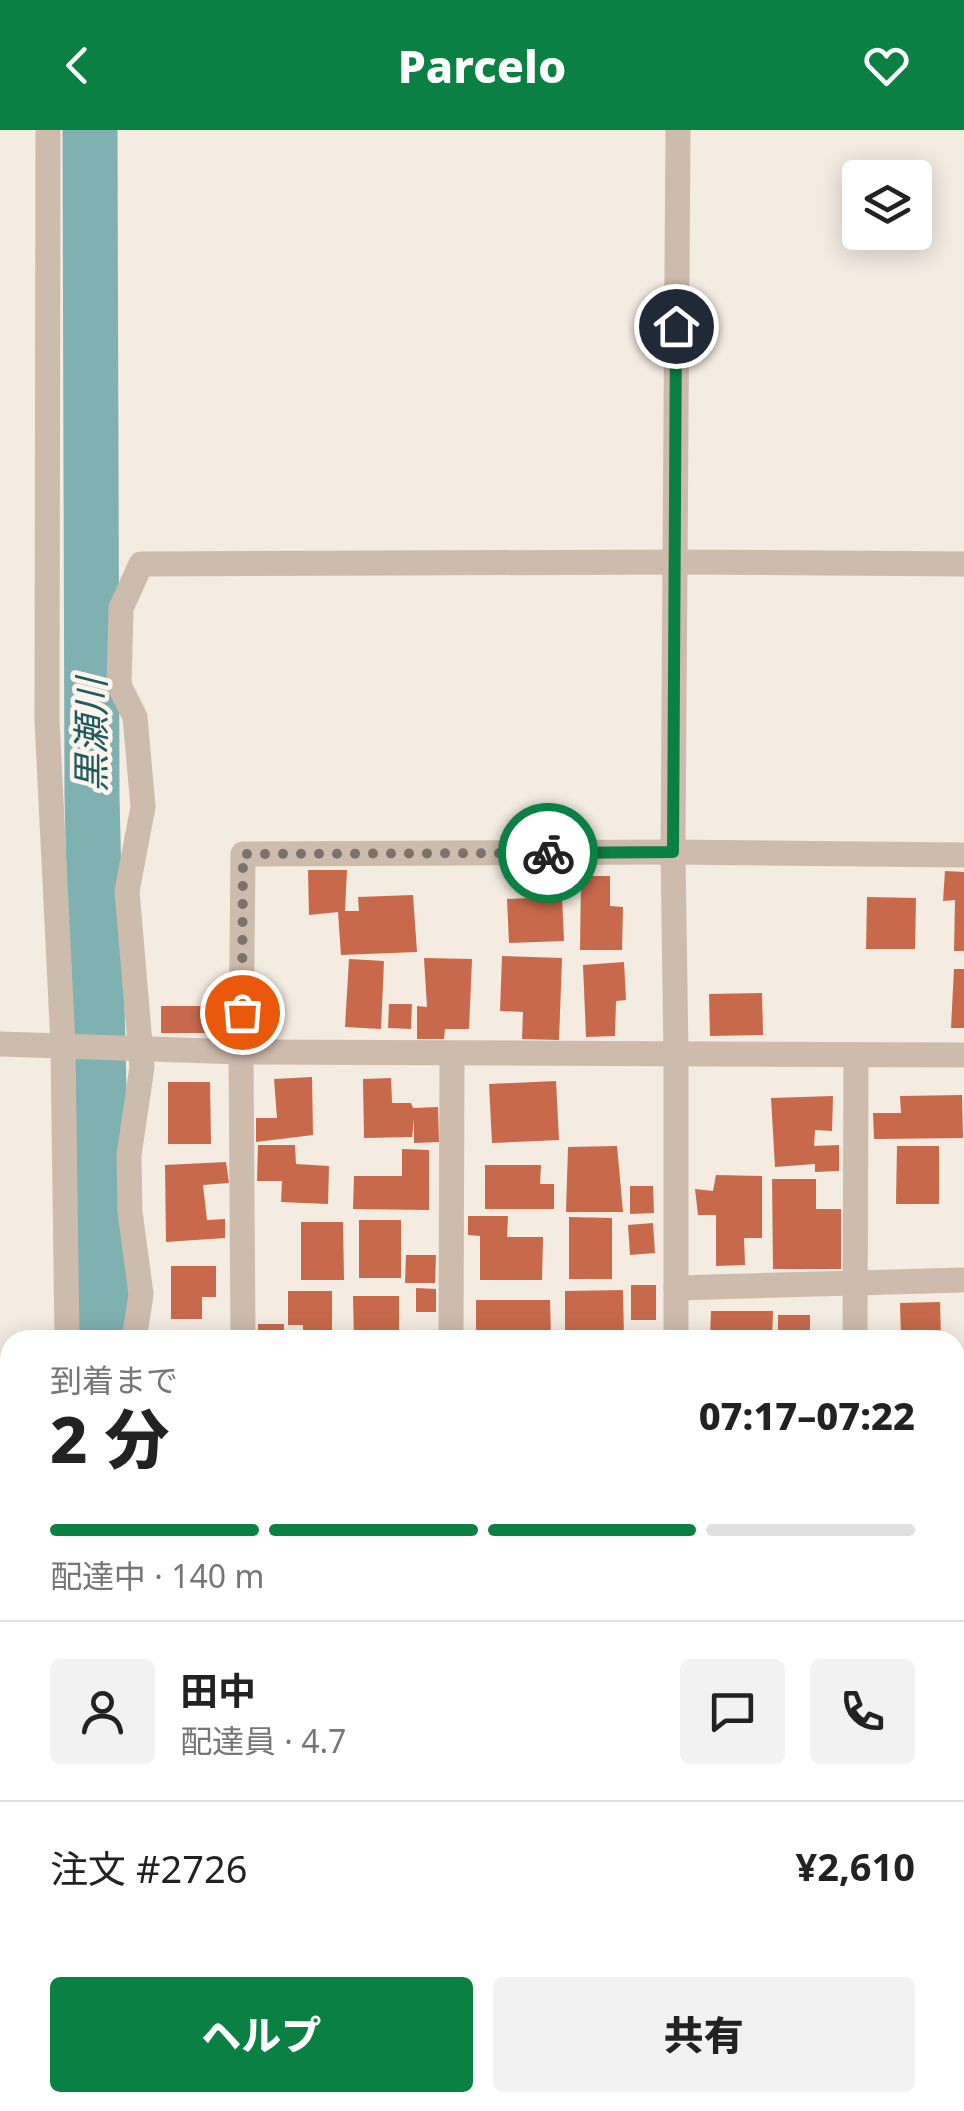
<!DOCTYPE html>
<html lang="ja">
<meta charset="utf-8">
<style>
body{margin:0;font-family:"Noto Sans","Noto Sans JP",sans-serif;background:#f2f2f2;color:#222;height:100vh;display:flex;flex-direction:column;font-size:38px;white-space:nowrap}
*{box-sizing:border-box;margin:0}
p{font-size:32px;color:#767676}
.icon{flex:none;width:55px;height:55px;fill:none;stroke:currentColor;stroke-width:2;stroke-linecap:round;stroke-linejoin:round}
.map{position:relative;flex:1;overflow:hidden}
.side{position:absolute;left:0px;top:1200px;width:965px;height:782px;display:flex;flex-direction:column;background:#fff;border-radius:30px 30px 0 0;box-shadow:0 5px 25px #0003}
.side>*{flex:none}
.controls{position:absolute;left:842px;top:30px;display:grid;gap:20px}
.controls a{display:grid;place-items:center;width:90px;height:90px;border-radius:10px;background:#fff;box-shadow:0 5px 25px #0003;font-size:50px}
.pin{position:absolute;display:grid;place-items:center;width:85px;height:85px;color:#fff;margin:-42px;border:5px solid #fff;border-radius:50%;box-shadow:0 2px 10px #0007}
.courier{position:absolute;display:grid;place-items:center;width:100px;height:100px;margin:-50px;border:8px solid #0b8043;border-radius:50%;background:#fff;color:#222;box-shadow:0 2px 12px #0007}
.headline em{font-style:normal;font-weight:800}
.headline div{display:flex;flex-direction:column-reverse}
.headline{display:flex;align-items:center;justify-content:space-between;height:170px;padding:0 50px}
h1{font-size:65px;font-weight:800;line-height:75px}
.bar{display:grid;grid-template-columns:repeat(4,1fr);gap:15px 10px;align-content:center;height:120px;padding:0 50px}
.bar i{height:12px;border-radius:8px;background:#e0e0e0}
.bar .active{background:#0b8043}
.bar p{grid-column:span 4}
.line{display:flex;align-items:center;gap:25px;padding:0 50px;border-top:2px solid #e0e0e0}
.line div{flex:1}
.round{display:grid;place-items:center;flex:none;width:105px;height:105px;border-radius:10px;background:#f2f2f2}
.action{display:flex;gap:20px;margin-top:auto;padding:20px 50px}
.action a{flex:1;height:115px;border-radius:10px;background:#0b8043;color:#fff;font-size:40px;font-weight:800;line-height:115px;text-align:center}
.action a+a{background:#f2f2f2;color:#222}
header{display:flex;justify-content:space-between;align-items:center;height:130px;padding:0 50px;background:#0b8043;color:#fff;font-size:45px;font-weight:800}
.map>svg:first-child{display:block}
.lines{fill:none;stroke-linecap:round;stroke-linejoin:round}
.river{stroke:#7fb0b2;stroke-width:55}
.building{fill:#c8694b}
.street{stroke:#cdbbac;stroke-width:25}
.done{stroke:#7c716b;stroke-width:10;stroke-dasharray:0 18}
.route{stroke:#0b8043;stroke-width:12}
.labels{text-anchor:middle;stroke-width:9;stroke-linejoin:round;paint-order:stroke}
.water-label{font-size:38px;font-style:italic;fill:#1f5a5e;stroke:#fbf5ee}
</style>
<header><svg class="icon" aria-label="back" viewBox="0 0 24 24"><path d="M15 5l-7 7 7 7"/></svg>Parcelo<svg class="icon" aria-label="heart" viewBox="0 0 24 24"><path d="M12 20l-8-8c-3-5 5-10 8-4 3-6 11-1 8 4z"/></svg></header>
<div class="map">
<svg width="964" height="1981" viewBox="0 0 964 1981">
<rect width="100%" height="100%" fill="#f4ebe1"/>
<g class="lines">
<g class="river">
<path d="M 90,0 L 92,667 L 105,1210"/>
<path d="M 120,1972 L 120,1981"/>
</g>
</g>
<g class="building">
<path d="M 308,740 L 347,740 L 345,781 L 359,781 L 358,767 L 413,765 L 417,822 L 341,825 L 338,782 L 309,785 Z"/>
<path d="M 550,740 L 575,740 L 575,765 L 562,766 L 564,811 L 509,813 L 507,769 L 551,767 Z"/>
<path d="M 945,741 L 964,742 L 964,821 L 954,821 L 955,770 L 943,771 Z"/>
<path d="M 581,746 L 610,746 L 610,776 L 623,777 L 622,820 L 580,820 Z"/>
<path d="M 867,767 L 916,768 L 915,819 L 866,819 Z"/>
<path d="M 502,826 L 562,828 L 559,910 L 522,909 L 523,882 L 500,881 Z"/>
<path d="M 424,828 L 472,829 L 469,899 L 445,899 L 444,909 L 417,909 L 417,876 L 427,877 Z"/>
<path d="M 349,829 L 384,831 L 381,899 L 345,897 Z"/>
<path d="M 624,832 L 626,870 L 616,871 L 615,906 L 586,907 L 583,835 Z"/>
<path d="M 954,839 L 964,839 L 964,898 L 951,898 Z"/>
<path d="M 762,863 L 763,905 L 710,906 L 709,864 Z"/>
<path d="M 389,874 L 412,874 L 411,899 L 388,898 Z"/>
<rect x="161" y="876" width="54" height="27"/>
<path d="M 312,947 L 313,1005 L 256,1012 L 256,988 L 277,988 L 274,949 Z"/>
<path d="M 391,948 L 392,973 L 411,973 L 413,978 L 438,977 L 439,1012 L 414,1013 L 414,989 L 412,1007 L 364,1008 L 363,949 Z"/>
<path d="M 556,951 L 559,1010 L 492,1013 L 489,954 Z"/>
<path d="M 168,952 L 210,952 L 211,1014 L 168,1014 Z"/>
<path d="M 962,965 L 963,1008 L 874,1009 L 873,983 L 901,983 L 900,966 Z"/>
<path d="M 833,966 L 832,1001 L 815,1000 L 814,1016 L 839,1015 L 839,1041 L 815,1042 L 815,1034 L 775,1037 L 771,968 Z"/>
<path d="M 258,1015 L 295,1015 L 296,1034 L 329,1036 L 328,1074 L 281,1072 L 282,1051 L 257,1051 Z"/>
<path d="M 617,1016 L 623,1082 L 566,1082 L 568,1017 Z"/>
<path d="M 897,1016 L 939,1016 L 939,1074 L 896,1074 Z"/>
<path d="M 402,1019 L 429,1020 L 429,1080 L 353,1079 L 354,1046 L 402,1046 Z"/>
<path d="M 226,1032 L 229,1053 L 203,1055 L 207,1090 L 225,1089 L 225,1108 L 166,1112 L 165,1035 Z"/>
<path d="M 485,1035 L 541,1035 L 540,1054 L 554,1054 L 554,1079 L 485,1079 Z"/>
<path d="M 716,1045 L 762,1046 L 762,1108 L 744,1108 L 745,1135 L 716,1136 L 716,1085 L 698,1085 L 695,1059 L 713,1061 Z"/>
<path d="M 772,1049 L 816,1049 L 816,1079 L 841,1079 L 841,1139 L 773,1139 Z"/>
<path d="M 630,1056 L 653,1056 L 654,1083 L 630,1084 Z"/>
<path d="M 468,1086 L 508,1086 L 507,1107 L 543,1107 L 542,1150 L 480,1150 L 480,1106 L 468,1105 Z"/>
<path d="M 569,1087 L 612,1088 L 612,1149 L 569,1149 Z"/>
<rect x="359" y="1090" width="42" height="58"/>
<path d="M 301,1092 L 343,1092 L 344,1150 L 301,1150 Z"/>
<path d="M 653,1093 L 655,1123 L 630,1125 L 628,1095 Z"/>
<path d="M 406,1125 L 436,1125 L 435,1153 L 405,1153 Z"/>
<path d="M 171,1136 L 216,1136 L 216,1167 L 202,1167 L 202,1189 L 171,1189 Z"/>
<rect x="631" y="1155" width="25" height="35"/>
<path d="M 416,1158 L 436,1159 L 436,1182 L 416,1182 Z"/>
<path d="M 623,1160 L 624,1210 L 565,1210 L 565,1161 Z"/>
<path d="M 288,1161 L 332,1161 L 332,1210 L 303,1210 L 303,1195 L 288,1195 Z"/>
<path d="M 353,1166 L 399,1166 L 399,1210 L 354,1210 Z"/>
<path d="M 476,1170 L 550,1170 L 551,1210 L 476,1210 Z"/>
<path d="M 940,1172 L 941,1210 L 901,1210 L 900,1173 Z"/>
<path d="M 711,1181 L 773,1181 L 772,1210 L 732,1210 L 732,1207 L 710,1207 Z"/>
<rect x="778" y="1185" width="32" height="25"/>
<rect x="258" y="1194" width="26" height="16"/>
<path d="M 955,1483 L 961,1484 L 961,1535 L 955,1535 Z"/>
<path d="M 955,1676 L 964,1676 L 964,1855 L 956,1855 Z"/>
<path d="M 955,1935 L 964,1935 L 964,1981 L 947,1981 L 947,1972 L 955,1972 Z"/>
</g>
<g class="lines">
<g class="street">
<path d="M 48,0 L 47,590 L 63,914 L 67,1210"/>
<path d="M 0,914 L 241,922 L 964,925"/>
<path d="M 676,1158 L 964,1150"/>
<path d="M 134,1210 L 141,1164 L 130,1082 L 129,1025 L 142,937 L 127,761 L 143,677 L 135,587 L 119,555 L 121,478 L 141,434 L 675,432 L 964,434"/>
<path d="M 243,1210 L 241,922 L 243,724 L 673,722 L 964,725"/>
<path d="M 451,1210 L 452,924"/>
<path d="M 676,1210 L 676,926 L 673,722 L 678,0"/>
<path d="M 855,1210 L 856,925"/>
<path d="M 955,1374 L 964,1374"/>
<path d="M 955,1630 L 964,1630"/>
<path d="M 82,1972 L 82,1981"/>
<path d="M 169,1972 L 169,1981"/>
<path d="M 675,1972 L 675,1981"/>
</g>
</g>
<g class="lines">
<path class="done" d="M 242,882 L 243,724 L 548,723"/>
<path class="route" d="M 548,723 L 673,722 L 676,196"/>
</g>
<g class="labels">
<g class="water-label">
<text transform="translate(92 605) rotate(-90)" y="13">黒瀬川</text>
</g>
</g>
</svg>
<div class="controls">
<a><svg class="icon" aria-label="layers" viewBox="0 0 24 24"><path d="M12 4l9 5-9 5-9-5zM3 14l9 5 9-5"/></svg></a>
</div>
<div class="pin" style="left:242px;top:882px;background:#ea580c"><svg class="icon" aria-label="bag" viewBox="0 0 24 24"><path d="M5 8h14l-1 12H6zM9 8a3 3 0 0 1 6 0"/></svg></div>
<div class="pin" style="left:676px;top:196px;background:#1f2937"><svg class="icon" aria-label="home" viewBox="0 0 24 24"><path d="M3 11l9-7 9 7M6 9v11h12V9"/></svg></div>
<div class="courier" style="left:548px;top:723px"><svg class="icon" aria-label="bike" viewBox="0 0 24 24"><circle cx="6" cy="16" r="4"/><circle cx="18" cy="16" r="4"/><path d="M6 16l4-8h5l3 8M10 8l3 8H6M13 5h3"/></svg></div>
<section class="side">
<div class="headline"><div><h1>2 分</h1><p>到着まで</p></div><em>07:17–07:22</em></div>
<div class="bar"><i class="active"></i><i class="active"></i><i class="active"></i><i></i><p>配達中 · 140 m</p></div>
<div class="line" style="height:180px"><a class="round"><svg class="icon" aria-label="person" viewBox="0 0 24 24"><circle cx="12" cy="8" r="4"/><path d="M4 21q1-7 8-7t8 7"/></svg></a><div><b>田中</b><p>配達員 · 4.7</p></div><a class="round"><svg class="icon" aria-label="chat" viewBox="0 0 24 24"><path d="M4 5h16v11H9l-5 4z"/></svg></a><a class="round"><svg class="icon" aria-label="phone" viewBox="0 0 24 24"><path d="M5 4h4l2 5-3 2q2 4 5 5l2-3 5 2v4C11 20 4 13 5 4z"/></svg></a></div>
<div class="line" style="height:130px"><div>注文 #2726</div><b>¥2,610</b></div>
<div class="action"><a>ヘルプ</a><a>共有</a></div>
</section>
</div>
